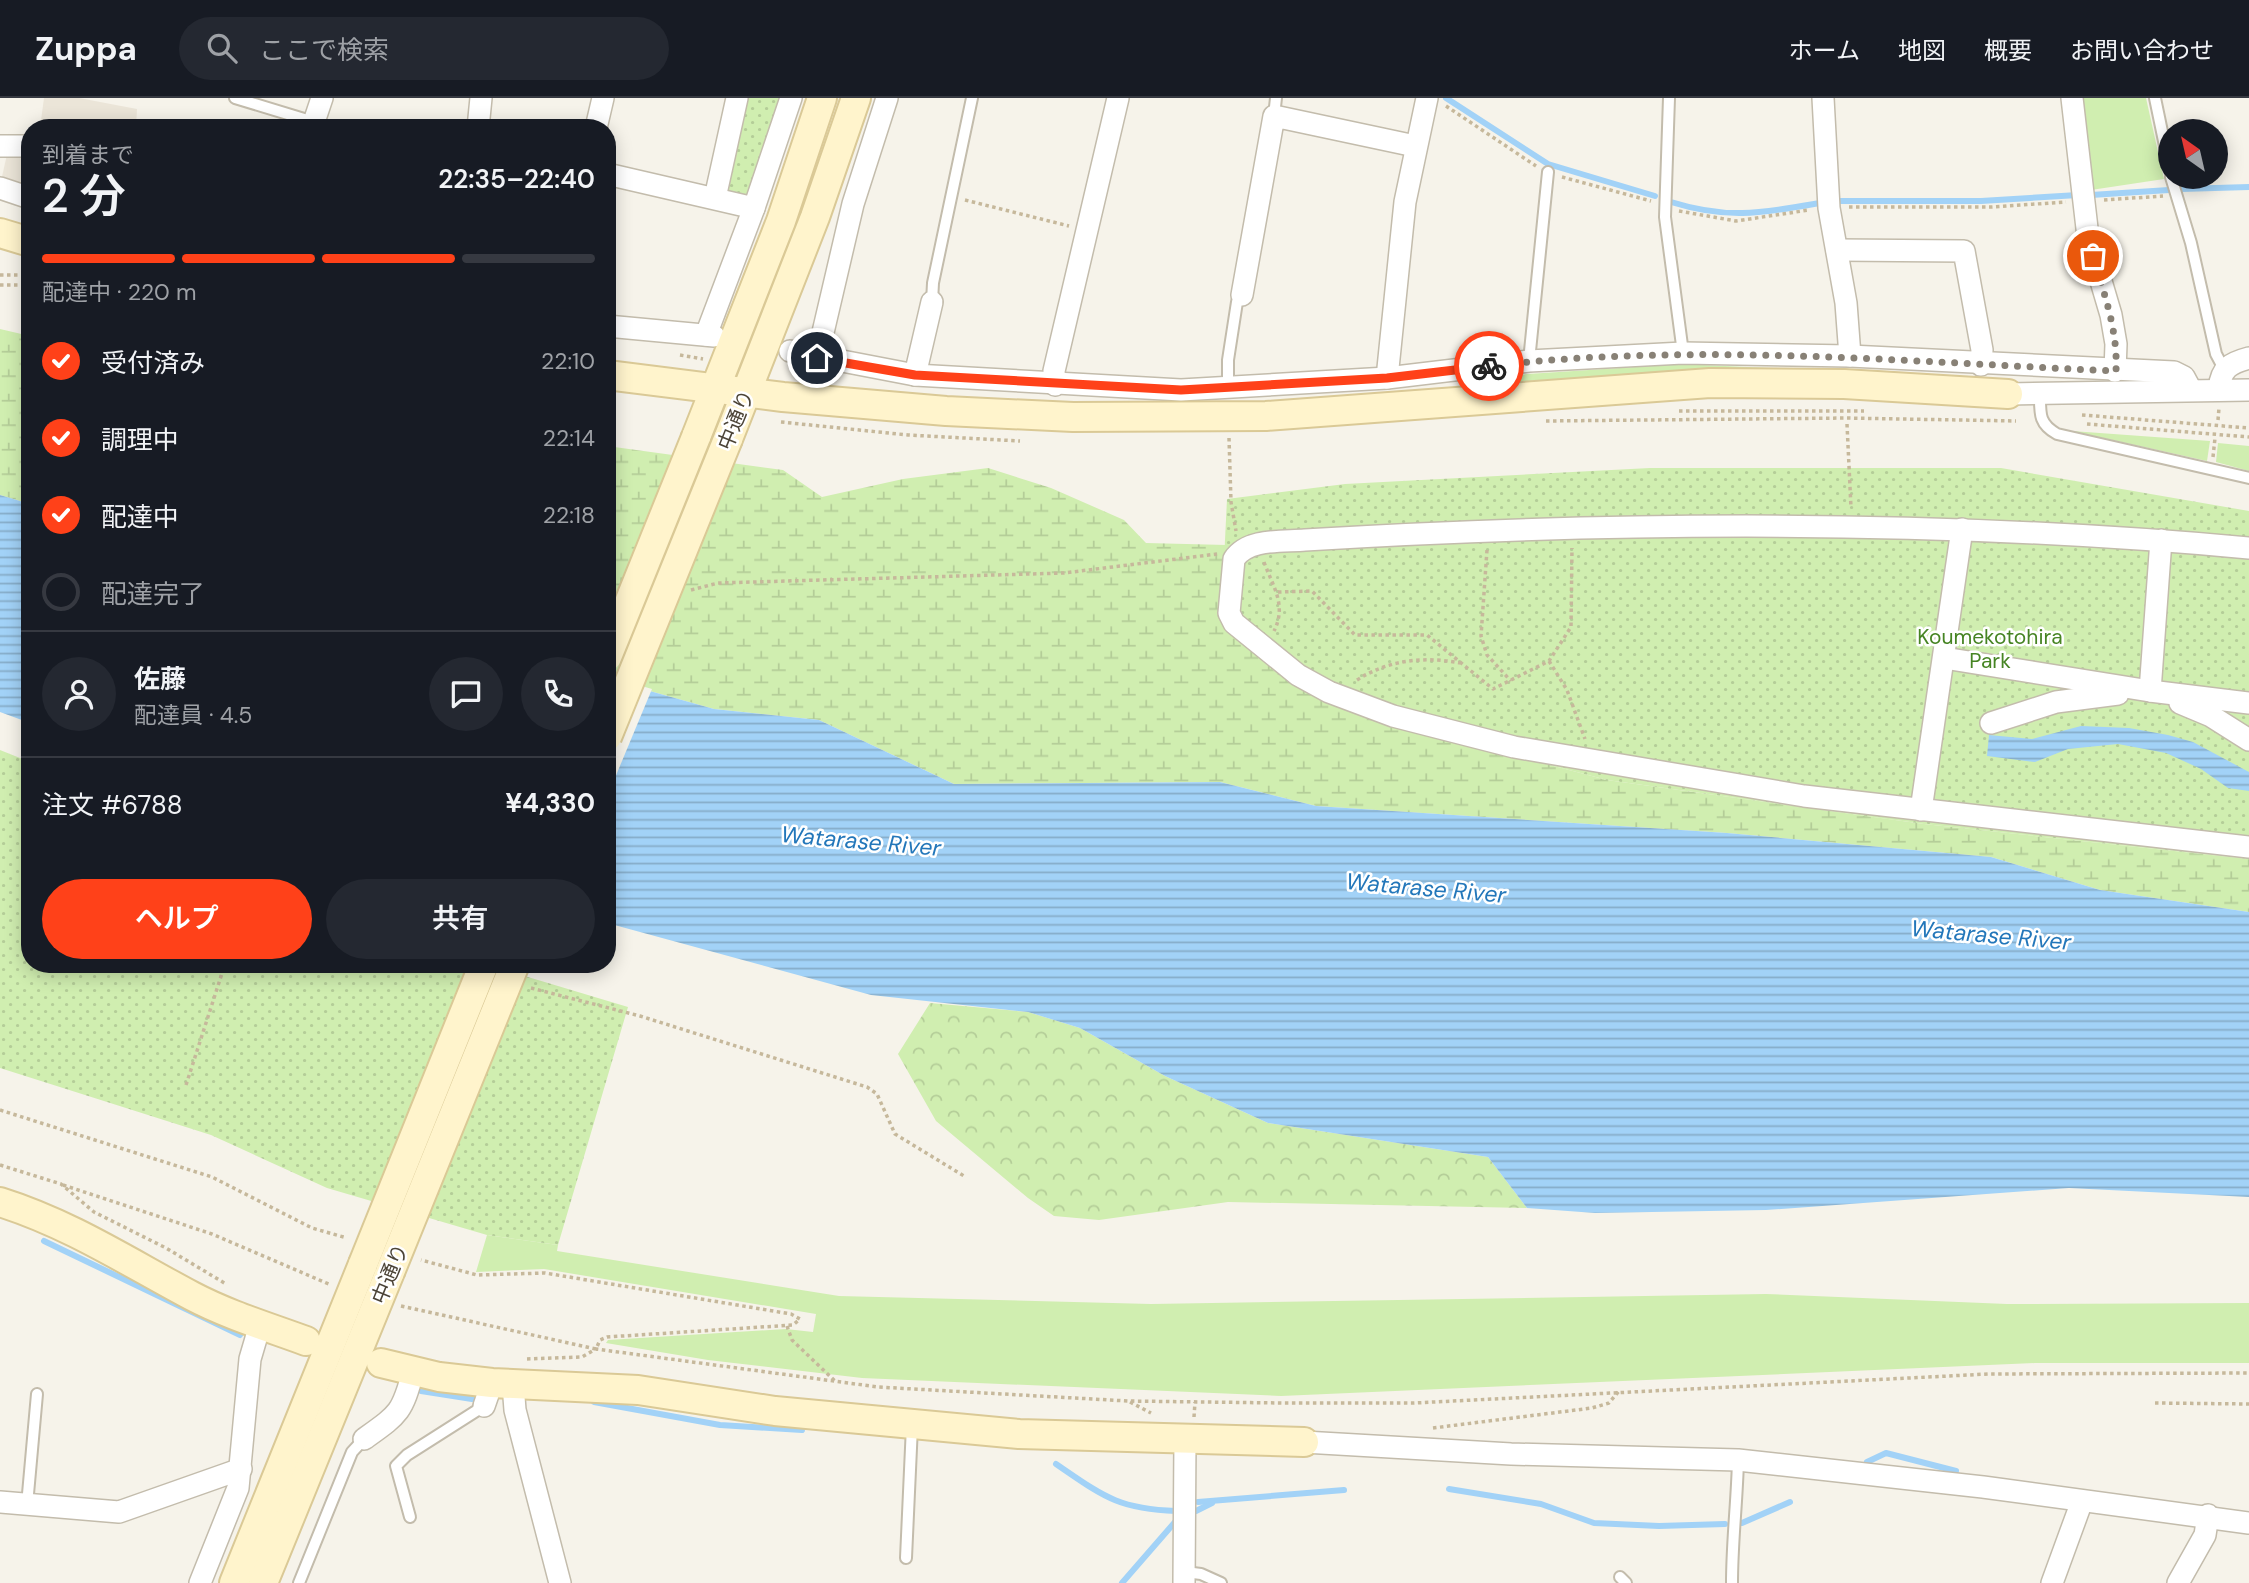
<!DOCTYPE html>
<html lang="ja">
<meta charset="utf-8">
<style>
body{margin:0;font-family:"DM Sans","Noto Sans JP",sans-serif;background:#242831;color:#f1f3f6;height:100vh;display:flex;flex-direction:column;font-size:26px;white-space:nowrap}
*{box-sizing:border-box;margin:0}
p{font-size:23px;color:#9ea1a6}
.icon{flex:none;width:38px;height:38px;fill:none;stroke:currentColor;stroke-width:2;stroke-linecap:round;stroke-linejoin:round}
.map{position:relative;flex:1;overflow:hidden}
.drawer{position:absolute;left:21px;top:21px;width:595px;height:854px;display:flex;flex-direction:column;background:#171b24;border-radius:28px;box-shadow:0 4px 18px #0003}
.drawer>*{flex:none}
.needle{width:46px;rotate:326deg}
.tools{position:absolute;left:2158px;top:21px;display:grid;gap:14px}
.tools a{display:grid;place-items:center;width:70px;height:70px;border-radius:50%;background:#171b24;box-shadow:0 4px 18px #0003;font-size:35px}
.pin{position:absolute;display:grid;place-items:center;width:60px;height:60px;color:#fff;margin:-30px;border:4px solid #fff;border-radius:50%;box-shadow:0 2px 7px #0007}
.courier{position:absolute;display:grid;place-items:center;width:70px;height:70px;margin:-35px;border:5px solid #ff4119;border-radius:50%;background:#fff;color:#222;box-shadow:0 2px 9px #0007}
.headline em{font-style:normal;font-weight:600}
.headline div{display:flex;flex-direction:column-reverse}
.headline{display:flex;align-items:center;justify-content:space-between;height:119px;padding:0 21px}
h1{font-size:46px;font-weight:600;line-height:52px}
.bar{display:grid;grid-template-columns:repeat(4,1fr);gap:10px 7px;align-content:center;height:84px;padding:0 21px}
.bar i{height:9px;border-radius:5px;background:#363941}
.bar .current{background:#ff4119}
.bar p{grid-column:span 4}
.line{display:flex;align-items:center;gap:18px;padding:0 21px;border-top:2px solid #363941}
.line div{flex:1}
.round{display:grid;place-items:center;flex:none;width:74px;height:74px;border-radius:37px;background:#242831}
ol{padding:0 21px;list-style:none}
li{display:flex;align-items:center;gap:21px;height:77px}
li p{margin-inline-start:auto}
li .icon{padding:7px;border-radius:50%;background:#ff4119;color:#fff;stroke-width:4}
li:last-child{color:#9ea1a6}
li i{width:38px;height:38px;border:4px solid #363941;border-radius:50%}
.button{display:flex;gap:14px;margin-top:auto;padding:14px 21px}
.button a{flex:1;height:80px;border-radius:42px;background:#ff4119;color:#fff;font-size:28px;font-weight:600;line-height:80px;text-align:center}
.button a+a{background:#242831;color:#f1f3f6}
header{display:flex;align-items:center;gap:42px;box-sizing:border-box;height:98px;padding:0 35px;background:#171b24;border-bottom:2px solid #363941}
header strong{font-size:33px}
nav{display:flex;gap:38px;margin-inline-start:auto;font-size:24px}
.search{width:490px;height:63px;background:#242831;display:flex;align-items:center;gap:18px;box-sizing:border-box;padding:0 24px;border-radius:38px;color:#9ea1a6;font-size:26px}
.map>svg:first-child{display:block}
.residential{fill:#ebe5d8}
.grass{fill:#d0eeb0}
.forest{fill:url(#forest-crowns)}
.wetland{fill:url(#wetland-marsh)}
.park{fill:url(#park-dots)}
.water{fill:url(#water-rules)}
.pier{fill:#f6f3ea}
.lines{fill:none;stroke-linecap:round;stroke-linejoin:round}
.stream{stroke:#a2d2f7;stroke-width:6}
.lane-casing{stroke:#c3bcac;stroke-width:14}
.street-casing{stroke:#c3bcac;stroke-width:24}
.secondary-casing{stroke:#dac996;stroke-width:32}
.path{stroke:#c6b89b;stroke-width:3.5;stroke-dasharray:3.5 3.5;stroke-linecap:butt}
.lane{stroke:#fff;stroke-width:10}
.street{stroke:#fff;stroke-width:21}
.secondary{stroke:#fff4cc;stroke-width:28}
.secondary-bridge-casing{stroke:#dac996;stroke-width:32;stroke-linecap:butt}
.secondary-bridge{stroke:#fff4cc;stroke-width:28}
.done{stroke:#888176;stroke-width:7;stroke-dasharray:0 12.6}
.route{stroke:#ff4119;stroke-width:9}
.labels{text-anchor:middle;stroke-width:5;stroke-linejoin:round;paint-order:stroke}
.street-label{font-size:21px;fill:#4c4437;stroke:#fff}
.park-label{font-size:21px;fill:#468423;stroke:#fff}
.water-label{font-size:23px;font-style:italic;fill:#2377ba;stroke:#fff}
</style>
<header>
<strong>Zuppa</strong>
<div class="search"><svg class="icon" aria-label="search" viewBox="0 0 24 24"><circle cx="10" cy="10" r="6"/><path d="M15 15l6 6"/></svg>ここで検索</div>
<nav><a>ホーム</a><a>地図</a><a>概要</a><a>お問い合わせ</a></nav>
</header>
<div class="map">
<svg width="2249" height="1485" viewBox="0 0 2249 1485">
<defs>
<pattern id="forest-crowns" width="20" height="18" patternUnits="userSpaceOnUse" patternTransform="scale(1.75)"><rect width="20" height="18" fill="#d0eeb0"/><path d="M2 6a3 3 0 1 1 6 0M12 15a3 3 0 1 1 6 0" fill="none" stroke="#b4cd98"/></pattern>
<pattern id="wetland-marsh" width="20" height="14" patternUnits="userSpaceOnUse" patternTransform="scale(1.75)"><rect width="20" height="14" fill="#d0eeb0"/><path d="M1 5h8M5 5V1M11 12h8M15 12V8" fill="none" stroke="#b4cd98"/></pattern>
<pattern id="park-dots" width="8" height="8" patternUnits="userSpaceOnUse" patternTransform="scale(1.75)"><rect width="8" height="8" fill="#d0eeb0"/><path d="M2 2h.1M6 6h.1" fill="none" stroke="#b4cd98" stroke-width="1.8" stroke-linecap="round"/></pattern>
<pattern id="water-rules" width="6" height="5" patternUnits="userSpaceOnUse" patternTransform="scale(1.75)"><rect width="6" height="5" fill="#a2d2f7"/><path d="M0 2.5h6" fill="none" stroke="#86acc9"/></pattern>
</defs>
<rect width="100%" height="100%" fill="#f6f3ea"/>
<g class="residential">
<path d="M 44,0 L 79,0 L 137,11 L 136,30 L 40,30 Z"/>
<path d="M 8,52 L 30,53 L 30,92 L 1,83 Z"/>
</g>
<g class="grass">
<path d="M 2081,0 L 2146,0 L 2164,81 L 2091,92 Z"/>
<path d="M 1681,266 L 1792,271 L 1676,273 L 1514,284 L 1513,277 Z"/>
<path d="M 2072,333 L 2210,343 L 2207,363 Z"/>
<path d="M 2218,345 L 2249,348 L 2249,373 L 2216,364 Z"/>
<path d="M 487,1137 L 558,1147 L 557,1153 L 839,1198 L 1151,1206 L 1766,1196 L 2007,1206 L 2249,1205 L 2249,1265 L 2035,1265 L 1281,1298 L 862,1280 L 708,1262 L 606,1245 L 608,1242 L 786,1231 L 813,1234 L 816,1216 L 544,1171 L 476,1174 Z"/>
</g>
<path class="forest" d="M 930,905 L 1028,914 L 1080,930 L 1165,978 L 1268,1025 L 1488,1059 L 1527,1110 L 1228,1104 L 1099,1122 L 1054,1118 L 1028,1100 L 936,1023 L 898,956 Z"/>
<g class="wetland">
<path d="M 0,231 L 30,238 L 30,406 L 0,397 Z"/>
<path d="M 607,348 L 783,372 L 822,399 L 903,381 L 988,370 L 1051,390 L 1124,422 L 1146,445 L 1227,447 L 1222,524 L 1278,576 L 1302,592 L 1353,615 L 1607,682 L 1924,726 L 2249,761 L 2249,814 L 2100,792 L 1991,759 L 1727,735 L 1316,708 L 1220,684 L 954,686 L 819,622 L 714,611 L 607,581 Z"/>
</g>
<g class="park">
<path d="M 744,0 L 783,0 L 750,95 L 745,98 L 728,94 L 725,89 Z"/>
<path d="M 1650,370 L 2001,370 L 2249,413 L 2249,761 L 1924,726 L 1607,682 L 1353,615 L 1302,592 L 1277,576 L 1221,524 L 1227,401 L 1345,386 Z"/>
<path d="M 0,652 L 30,664 L 30,866 L 485,866 L 628,909 L 558,1147 L 487,1137 L 327,1090 L 211,1037 L 0,970 Z"/>
</g>
<g class="water">
<path d="M 0,397 L 30,406 L 30,625 L 0,614 Z"/>
<path d="M 607,581 L 714,611 L 819,622 L 954,686 L 1220,684 L 1316,708 L 1727,735 L 1991,759 L 2100,792 L 2249,814 L 2249,1099 L 2069,1090 L 1766,1112 L 1595,1115 L 1527,1110 L 1488,1059 L 1268,1025 L 1165,978 L 1080,930 L 1028,914 L 871,897 L 607,825 Z"/>
<path d="M 2081,628 L 2129,630 L 2168,637 L 2193,644 L 2249,674 L 2249,693 L 2228,690 L 2201,671 L 2166,655 L 2118,646 L 2068,651 L 2035,664 L 1987,658 L 1989,637 L 2032,641 Z"/>
</g>
<path class="pier" d="M 607,578 L 652,591 L 607,699 Z"/>
<g class="lines">
<g class="stream">
<path d="M 1446,0 L 1548,66 L 1655,98"/>
<path d="M 2181,91 L 2249,89"/>
<path d="M 2091,97 L 2169,92"/>
<path d="M 1836,103 L 1981,103 L 2078,97"/>
<path d="M 1671,104 C 1729,122 1762,115 1820,105"/>
<path d="M 44,1143 L 240,1237"/>
<path d="M 421,1293 L 472,1301"/>
<path d="M 594,1304 L 720,1327 L 802,1332"/>
<path d="M 1867,1364 L 1886,1355 L 1956,1373"/>
<path d="M 1056,1366 C 1103,1398 1118,1411 1176,1413"/>
<path d="M 1449,1391 L 1541,1406 L 1594,1425 L 1659,1428 L 1725,1426"/>
<path d="M 1198,1404 L 1344,1392"/>
<path d="M 1196,1413 L 1212,1405"/>
<path d="M 1742,1425 L 1790,1404"/>
<path d="M 1122,1485 L 1175,1424"/>
</g>
<defs>
<g id="lane">
<path d="M 235,0 L 314,24"/>
<path d="M 1669,0 L 1665,119 L 1683,255"/>
<path d="M 2155,0 L 2170,72"/>
<path d="M 1274,18 L 1276,0"/>
<path d="M 2171,79 L 2191,145 L 2216,256 L 2224,271"/>
<path d="M 932,204 L 933,185 L 972,0"/>
<path d="M 1529,263 L 1548,74"/>
<path d="M 1228,290 L 1228,262 L 1237,204 L 1242,197"/>
<path d="M 2040,297 C 2040,316 2039,326 2057,336 L 2249,380"/>
<path d="M 27,1407 L 37,1296"/>
<path d="M 410,1419 L 396,1368 L 407,1357 L 484,1308"/>
<path d="M 906,1460 L 912,1328"/>
<path d="M 1185,1474 L 1201,1476 L 1221,1485"/>
<path d="M 1620,1479 L 1626,1485"/>
<path d="M 299,1485 L 352,1354 L 364,1341"/>
<path d="M 1732,1485 C 1732,1443 1737,1404 1738,1362"/>
</g>
<g id="street">
<path d="M 1823,0 L 1829,110 L 1846,205 L 1850,258"/>
<path d="M 2072,0 L 2088,139 L 2111,217 L 2116,246 L 2115,273"/>
<path d="M 312,30 L 322,0"/>
<path d="M 478,30 L 481,0"/>
<path d="M 596,30 L 603,0"/>
<path d="M 0,48 L 30,48"/>
<path d="M 607,76 L 754,110"/>
<path d="M 0,90 L 30,100"/>
<path d="M 715,100 L 737,0"/>
<path d="M 1837,152 L 1964,153 L 1982,252 L 1981,267"/>
<path d="M 1242,197 L 1274,18 L 1415,48"/>
<path d="M 607,228 L 714,238"/>
<path d="M 706,237 L 754,110 L 791,0"/>
<path d="M 790,253 L 915,277 L 1181,292 L 1387,280 L 1529,263 L 1683,255 L 1850,258 L 2174,274 L 2184,279 L 2191,292"/>
<path d="M 817,260 L 853,106 L 887,0"/>
<path d="M 915,277 L 932,204"/>
<path d="M 1387,280 L 1405,104 L 1427,0"/>
<path d="M 1055,287 L 1054,273 L 1118,0"/>
<path d="M 2219,291 C 2221,270 2230,265 2249,260"/>
<path d="M 2008,296 L 2249,292"/>
<path d="M 2249,450 C 1935,421 1619,423 1305,442 C 1282,444 1248,440 1234,461 L 1229,515 L 1234,525 L 1298,577 L 1329,594 L 1393,618 L 1514,649 L 1804,698 L 2249,749"/>
<path d="M 1944,560 L 2150,593 L 2249,605"/>
<path d="M 2150,593 L 2161,442"/>
<path d="M 2180,605 L 2211,618 L 2249,642"/>
<path d="M 1991,625 L 2056,604 L 2118,596"/>
<path d="M 1921,712 L 1962,431"/>
<path d="M 513,1286 L 515,1312 L 560,1485"/>
<path d="M 484,1308 L 492,1285"/>
<path d="M 364,1341 C 399,1316 402,1315 413,1274"/>
<path d="M 1304,1344 L 1511,1356 L 1738,1362 L 1983,1389 L 2249,1425"/>
<path d="M 0,1404 L 119,1414 L 241,1371"/>
<path d="M 200,1485 L 238,1390 L 250,1261 L 260,1227"/>
<path d="M 1184,1485 L 1185,1341"/>
<path d="M 2052,1485 L 2082,1403"/>
<path d="M 2178,1485 L 2205,1437 L 2208,1417"/>
</g>
<g id="secondary">
<path d="M 0,135 L 30,144"/>
<path d="M 607,277 L 783,299 L 946,313 L 1073,319 L 1266,318 L 1710,285 L 1844,286 L 2008,296"/>
<path d="M 696,339 L 781,123 L 822,0"/>
<path d="M 728,341 L 815,119 L 856,0"/>
<path d="M 0,1104 C 70,1126 128,1164 192,1198 C 228,1217 268,1229 306,1243"/>
<path d="M 381,1265 L 439,1279 L 492,1285 L 638,1292 L 775,1313 L 1019,1336 L 1304,1344"/>
<path d="M 234,1485 L 363,1166"/>
<path d="M 263,1485 L 390,1174"/>
</g>
</defs>
<use href="#lane" class="lane-casing"/>
<use href="#street" class="street-casing"/>
<use href="#secondary" class="secondary-casing"/>
<g class="path">
<path d="M 1446,8 L 1536,68"/>
<path d="M 1562,79 L 1651,103"/>
<path d="M 965,102 L 1069,128"/>
<path d="M 2104,102 L 2163,98"/>
<path d="M 1849,109 L 1991,109 L 2066,104"/>
<path d="M 1679,113 L 1736,123 L 1809,112"/>
<path d="M 0,177 L 30,177"/>
<path d="M 0,187 L 30,187"/>
<path d="M 680,257 L 703,261"/>
<path d="M 1679,313 L 1864,313"/>
<path d="M 2082,317 L 2249,330"/>
<path d="M 2218,322 L 2219,310"/>
<path d="M 1546,323 L 1846,320 L 2016,323"/>
<path d="M 781,324 L 908,337 L 1020,343"/>
<path d="M 1847,326 L 1851,410"/>
<path d="M 2087,326 L 2249,339"/>
<path d="M 1229,340 L 1231,404 L 1236,433"/>
<path d="M 2213,359 L 2215,340"/>
<path d="M 1487,452 L 1481,538 L 1487,557 L 1511,583"/>
<path d="M 1264,464 C 1273,489 1287,507 1274,533"/>
<path d="M 691,492 L 718,485 L 1064,475 L 1217,456"/>
<path d="M 1278,494 L 1312,493 L 1355,537 L 1427,537 L 1493,591 L 1549,563 L 1571,529 L 1572,450"/>
<path d="M 1549,563 L 1567,592 L 1585,641"/>
<path d="M 1357,582 C 1388,562 1424,558 1460,565"/>
<path d="M 441,866 L 456,870"/>
<path d="M 531,890 L 640,918 L 867,989 L 877,996 L 895,1036 L 964,1078"/>
<path d="M 186,987 L 225,866"/>
<path d="M 0,1012 L 212,1079 L 312,1130 L 347,1140"/>
<path d="M 0,1067 L 61,1086 L 94,1114 L 166,1150 L 226,1186"/>
<path d="M 63,1087 L 212,1136 L 331,1187"/>
<path d="M 401,1208 L 596,1251 L 600,1242 L 607,1239 L 793,1227 L 800,1221 L 791,1216 L 545,1175 L 477,1177 L 421,1162"/>
<path d="M 787,1228 L 792,1242 L 836,1284"/>
<path d="M 527,1261 L 582,1259 L 596,1251 L 878,1289 L 1128,1303 L 1282,1305 L 1414,1305 L 1988,1276 L 2249,1275"/>
<path d="M 1130,1304 L 1151,1315"/>
<path d="M 2155,1305 L 2249,1306"/>
<path d="M 1194,1319 L 1195,1304"/>
<path d="M 1433,1330 L 1592,1310 L 1609,1305 L 1619,1293"/>
</g>
<use href="#lane" class="lane"/>
<use href="#street" class="street"/>
<use href="#secondary" class="secondary"/>
<defs>
<g id="secondary-bridge">
<path d="M 607,559 L 696,339"/>
<path d="M 607,639 L 728,341"/>
<path d="M 363,1166 L 484,866"/>
<path d="M 390,1174 L 515,866"/>
</g>
</defs>
<use href="#secondary-bridge" class="secondary-bridge-casing"/>
<use href="#secondary-bridge" class="secondary-bridge"/>
</g>
<g class="lines">
<path class="done" d="M 1489,268 C 1698,244 1906,264 2116,273 C 2118,232 2104,196 2093,158"/>
<path class="route" d="M 817,260 L 915,277 L 1181,292 L 1387,280 L 1489,268"/>
</g>
<g class="labels">
<g class="street-label">
<text transform="translate(736 322) rotate(-68)" y="7">中通り</text>
<text transform="translate(390 1176) rotate(-68)" y="7">中通り</text>
</g>
<g class="park-label">
<text x="1990" y="546">Koumekotohira<tspan x="1990" dy="24">Park</tspan></text>
</g>
<g class="water-label">
<text transform="translate(861 743) rotate(5)" y="8">Watarase River</text>
<text transform="translate(1426 790) rotate(5)" y="8">Watarase River</text>
<text transform="translate(1991 837) rotate(5)" y="8">Watarase River</text>
</g>
</g>
</svg>
<div class="tools">
<a><svg class="needle" viewBox="-14 -14 28 28"><path d="M0-13l5 13h-10z" fill="#e53935"/><path d="M0 13l5-13h-10z" fill="#9ea1a6"/></svg></a>
</div>
<div class="pin" style="left:2093px;top:158px;background:#ea580c"><svg class="icon" aria-label="bag" viewBox="0 0 24 24"><path d="M5 8h14l-1 12H6zM9 8a3 3 0 0 1 6 0"/></svg></div>
<div class="pin" style="left:817px;top:260px;background:#1f2937"><svg class="icon" aria-label="home" viewBox="0 0 24 24"><path d="M3 11l9-7 9 7M6 9v11h12V9"/></svg></div>
<div class="courier" style="left:1489px;top:268px"><svg class="icon" aria-label="bike" viewBox="0 0 24 24"><circle cx="6" cy="16" r="4"/><circle cx="18" cy="16" r="4"/><path d="M6 16l4-8h5l3 8M10 8l3 8H6M13 5h3"/></svg></div>
<section class="drawer">
<div class="headline"><div><h1>2 分</h1><p>到着まで</p></div><em>22:35–22:40</em></div>
<div class="bar"><i class="current"></i><i class="current"></i><i class="current"></i><i></i><p>配達中 · 220 m</p></div>
<ol>
<li><svg class="icon" aria-label="check" viewBox="0 0 24 24"><path d="M5 12l5 5 9-10"/></svg>受付済み<p>22:10</p></li>
<li><svg class="icon" aria-label="check" viewBox="0 0 24 24"><path d="M5 12l5 5 9-10"/></svg>調理中<p>22:14</p></li>
<li><svg class="icon" aria-label="check" viewBox="0 0 24 24"><path d="M5 12l5 5 9-10"/></svg>配達中<p>22:18</p></li>
<li><i></i>配達完了</li>
</ol>
<div class="line" style="height:126px"><a class="round"><svg class="icon" aria-label="person" viewBox="0 0 24 24"><circle cx="12" cy="8" r="4"/><path d="M4 21q1-7 8-7t8 7"/></svg></a><div><b>佐藤</b><p>配達員 · 4.5</p></div><a class="round"><svg class="icon" aria-label="chat" viewBox="0 0 24 24"><path d="M4 5h16v11H9l-5 4z"/></svg></a><a class="round"><svg class="icon" aria-label="phone" viewBox="0 0 24 24"><path d="M5 4h4l2 5-3 2q2 4 5 5l2-3 5 2v4C11 20 4 13 5 4z"/></svg></a></div>
<div class="line" style="height:91px"><div>注文 #6788</div><b>¥4,330</b></div>
<div class="button"><a>ヘルプ</a><a>共有</a></div>
</section>
</div>
